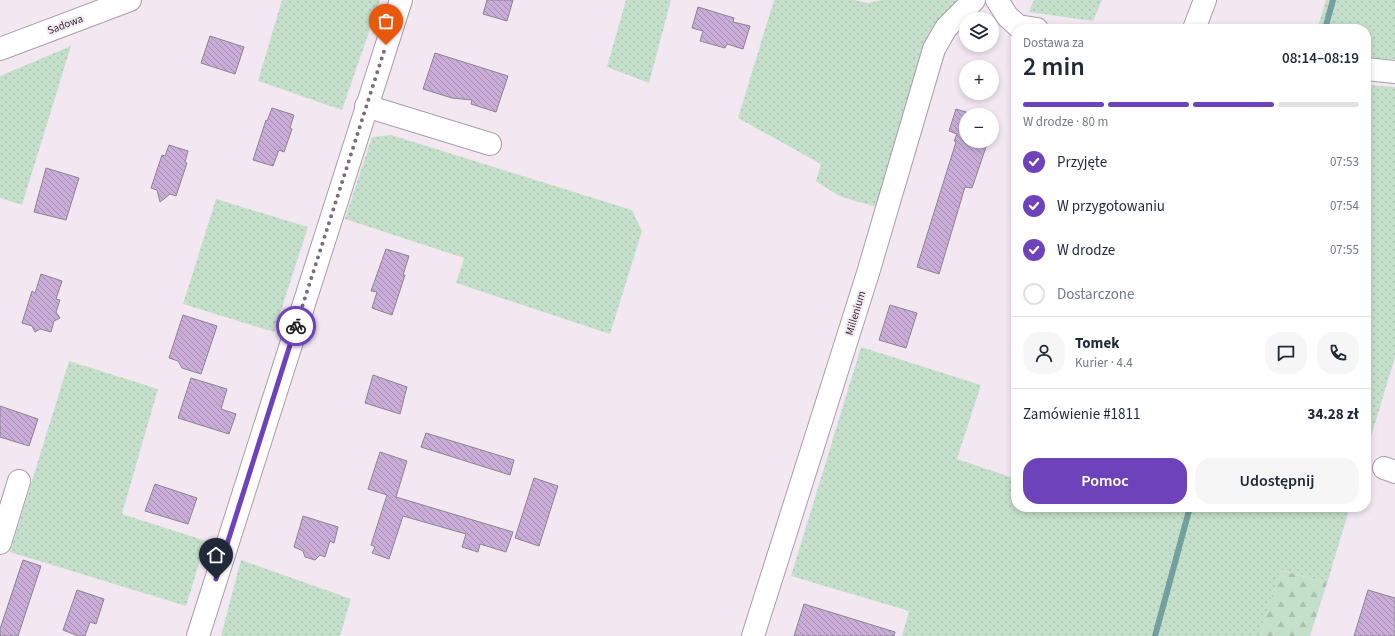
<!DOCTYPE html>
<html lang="pl">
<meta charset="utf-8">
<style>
body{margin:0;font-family:"Source Sans 3",sans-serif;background:#f6f6f7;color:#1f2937;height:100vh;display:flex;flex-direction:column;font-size:15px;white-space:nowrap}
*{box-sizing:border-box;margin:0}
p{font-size:13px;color:#747a83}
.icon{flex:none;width:22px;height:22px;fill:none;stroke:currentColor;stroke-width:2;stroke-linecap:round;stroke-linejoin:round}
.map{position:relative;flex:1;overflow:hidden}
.details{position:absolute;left:1011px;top:24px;width:360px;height:488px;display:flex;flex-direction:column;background:#fff;border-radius:16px;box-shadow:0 2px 6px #0003}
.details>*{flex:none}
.fabs{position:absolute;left:959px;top:12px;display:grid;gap:8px}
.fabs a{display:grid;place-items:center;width:40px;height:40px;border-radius:50%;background:#fff;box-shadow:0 2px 6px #0003;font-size:20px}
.pin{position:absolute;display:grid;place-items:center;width:34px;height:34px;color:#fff;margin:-41px -17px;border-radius:50% 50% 50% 0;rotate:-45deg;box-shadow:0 0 4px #0007}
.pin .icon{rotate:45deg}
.courier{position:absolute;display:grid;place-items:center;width:40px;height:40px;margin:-20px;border:3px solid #6d42ba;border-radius:50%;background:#fff;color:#222;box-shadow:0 1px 5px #0007}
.summary em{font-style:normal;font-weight:600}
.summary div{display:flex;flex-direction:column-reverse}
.summary{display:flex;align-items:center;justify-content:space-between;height:68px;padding:0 12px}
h1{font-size:26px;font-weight:600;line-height:30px}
.bar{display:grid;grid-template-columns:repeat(4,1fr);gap:6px 4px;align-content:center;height:48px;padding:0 12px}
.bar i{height:5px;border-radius:3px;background:#e0e1e3}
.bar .current{background:#6d42ba}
.bar p{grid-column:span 4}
.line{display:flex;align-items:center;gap:10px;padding:0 12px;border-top:1px solid #e0e1e3}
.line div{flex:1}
.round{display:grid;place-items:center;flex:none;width:42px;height:42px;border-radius:16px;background:#f6f6f7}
ol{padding:0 12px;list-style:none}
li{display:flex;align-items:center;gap:12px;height:44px}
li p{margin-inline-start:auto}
li .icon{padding:4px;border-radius:50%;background:#6d42ba;color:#fff;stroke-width:4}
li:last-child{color:#747a83}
li i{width:22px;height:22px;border:2px solid #e0e1e3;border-radius:50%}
.button{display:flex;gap:8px;margin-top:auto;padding:8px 12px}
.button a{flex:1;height:46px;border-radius:16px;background:#6d42ba;color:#fff;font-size:16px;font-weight:600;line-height:46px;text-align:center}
.button a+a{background:#f6f6f7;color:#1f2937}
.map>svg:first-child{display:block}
.green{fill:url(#green-dots)}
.forest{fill:url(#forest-firs)}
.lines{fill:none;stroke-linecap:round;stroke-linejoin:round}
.stream{stroke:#729fa0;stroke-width:6}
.building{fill:url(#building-back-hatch);stroke:#8b858f}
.minor-casing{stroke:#a89ea7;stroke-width:24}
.minor{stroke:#fff;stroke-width:22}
.done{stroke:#767076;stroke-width:4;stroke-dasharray:0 7.2}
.route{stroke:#6d42ba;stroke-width:5}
.labels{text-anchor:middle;stroke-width:4;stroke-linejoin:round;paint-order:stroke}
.street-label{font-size:11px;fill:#332f33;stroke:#f3e8f2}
</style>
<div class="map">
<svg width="1395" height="636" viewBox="0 0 1395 636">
<defs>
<pattern id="green-dots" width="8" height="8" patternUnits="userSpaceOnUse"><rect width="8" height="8" fill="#c4e0ca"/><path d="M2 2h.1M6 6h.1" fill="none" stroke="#a9c0ae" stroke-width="1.8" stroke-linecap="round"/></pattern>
<pattern id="forest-firs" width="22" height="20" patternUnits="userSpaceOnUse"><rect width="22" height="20" fill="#c4e0ca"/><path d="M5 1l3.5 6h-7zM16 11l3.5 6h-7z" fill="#a9c0ae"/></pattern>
<pattern id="building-back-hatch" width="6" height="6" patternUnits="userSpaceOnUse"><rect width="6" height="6" fill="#c9add8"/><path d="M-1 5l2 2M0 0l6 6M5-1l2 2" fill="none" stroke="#a48db0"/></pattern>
</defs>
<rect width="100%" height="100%" fill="#f3e8f2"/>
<g class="green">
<path d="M 282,0 L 380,0 L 342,110 L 258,81 Z"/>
<path d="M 626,0 L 671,0 L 649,83 L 607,67 Z"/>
<path d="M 774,0 L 854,0 L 868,3 L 882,0 L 960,0 L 948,20 L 921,51 L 876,207 L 839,196 L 816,181 L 821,164 L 738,118 Z"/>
<path d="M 1034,0 L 1102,0 L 1093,21 L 1029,12 Z"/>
<path d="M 1326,0 L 1395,0 L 1395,59 L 1366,58 L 1366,29 L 1317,29 Z"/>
<path d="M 71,46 L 22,205 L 0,198 L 0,76 Z"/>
<path d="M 1366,85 L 1395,87 L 1395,357 L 1366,453 Z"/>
<path d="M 391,135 L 632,210 L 642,231 L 610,334 L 456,283 L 464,258 L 345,219 L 372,137 Z"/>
<path d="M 216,199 L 308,227 L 274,332 L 183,304 Z"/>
<path d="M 861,347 L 981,385 L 957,459 L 1016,479 L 1016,507 L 1350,507 L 1327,583 L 1281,570 L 1260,636 L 902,636 L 909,611 L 791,576 Z"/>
<path d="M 69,361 L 158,389 L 122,514 L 206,541 L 186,606 L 10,552 Z"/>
<path d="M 241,560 L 351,599 L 340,636 L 221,636 Z"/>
</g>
<path class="forest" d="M 1280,570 L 1327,583 L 1310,636 L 1260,636 Z"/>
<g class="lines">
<g class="stream">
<path d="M 1325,29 L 1333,0"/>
<path d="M 1155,636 L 1190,507"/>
</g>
</g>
<g class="building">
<path d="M 487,0 L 513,0 L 507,21 L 483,14 Z"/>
<path d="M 698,7 L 734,18 L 733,22 L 750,26 L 743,49 L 727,44 L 725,48 L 700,41 L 703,31 L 692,28 Z"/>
<path d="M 210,36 L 244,47 L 235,74 L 201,63 Z"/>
<path d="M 435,53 L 508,76 L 496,112 L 471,104 L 472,100 L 452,98 L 423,89 Z"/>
<path d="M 272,108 L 294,115 L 290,128 L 292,129 L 284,152 L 279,150 L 273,166 L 253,160 L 266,120 L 267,121 Z"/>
<path d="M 956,109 L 976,115 L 966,115 L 966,141 L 988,141 L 972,188 L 965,187 L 939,274 L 917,267 L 956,142 L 954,141 L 957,134 L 949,131 Z"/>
<path d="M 169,145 L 188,151 L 185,162 L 187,163 L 176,196 L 170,194 L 160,202 L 157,190 L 151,188 L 162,155 L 165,156 Z"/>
<path d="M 46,168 L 79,178 L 66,220 L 34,212 Z"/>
<path d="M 386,249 L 409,256 L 403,275 L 405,275 L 392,315 L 372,308 L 377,292 L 371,291 Z"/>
<path d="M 41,274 L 62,281 L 56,299 L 60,300 L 56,312 L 60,318 L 54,321 L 51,332 L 40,329 L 35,332 L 32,326 L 22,323 L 32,291 L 35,293 Z"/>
<path d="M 890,305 L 917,313 L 906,348 L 879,340 Z"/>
<path d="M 183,315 L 217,326 L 201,374 L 182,368 L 178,361 L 169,358 Z"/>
<path d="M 373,375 L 407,387 L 400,414 L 365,403 Z"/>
<path d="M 191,378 L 227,389 L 221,409 L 236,414 L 229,434 L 178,418 Z"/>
<path d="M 0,406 L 38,419 L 29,446 L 0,437 Z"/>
<path d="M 426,433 L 514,460 L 510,475 L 421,447 Z"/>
<path d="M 380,452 L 407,461 L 396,497 L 513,532 L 506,552 L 480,544 L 478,552 L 462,547 L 466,534 L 403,516 L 389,559 L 372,553 L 375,547 L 371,545 L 387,495 L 368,489 Z"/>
<path d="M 534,478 L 558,486 L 539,546 L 515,538 Z"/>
<path d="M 155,484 L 197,498 L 188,524 L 145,511 Z"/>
<path d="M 303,516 L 338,527 L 334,543 L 330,541 L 325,557 L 320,555 L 315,560 L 305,557 L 303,551 L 294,547 Z"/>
<path d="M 23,560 L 41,566 L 18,636 L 0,636 L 0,629 Z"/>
<path d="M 77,590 L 104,599 L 96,624 L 90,622 L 85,636 L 78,636 L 63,630 Z"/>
<path d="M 1368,590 L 1395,598 L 1395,636 L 1354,636 Z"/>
<path d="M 804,604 L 895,632 L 894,636 L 794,636 Z"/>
</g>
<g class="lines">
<defs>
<g id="minor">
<path d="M 997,0 L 1007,16 L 1018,26 L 1037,29"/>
<path d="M 1194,29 L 1205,0"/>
<path d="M 0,49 L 130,0"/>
<path d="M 1366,69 L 1395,72"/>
<path d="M 366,106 L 490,144"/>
<path d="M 1384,468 L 1395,472"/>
<path d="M 0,543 L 19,481"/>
<path d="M 198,636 L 401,0"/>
<path d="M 753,636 L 868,273 L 934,49 L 946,28 L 974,0"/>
</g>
</defs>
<use href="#minor" class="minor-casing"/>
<use href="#minor" class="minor"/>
</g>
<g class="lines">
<path class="done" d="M 296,326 L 386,45"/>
<path class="route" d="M 216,579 L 296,326"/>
</g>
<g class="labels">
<g class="street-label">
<text transform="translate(65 24) rotate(-21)" y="4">Sadowa</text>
<text transform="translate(855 313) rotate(-73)" y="4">Millenium</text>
</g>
</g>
</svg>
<div class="fabs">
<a><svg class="icon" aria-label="layers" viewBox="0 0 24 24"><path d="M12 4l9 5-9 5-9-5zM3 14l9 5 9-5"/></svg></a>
<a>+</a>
<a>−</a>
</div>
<div class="pin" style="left:386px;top:45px;background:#ea580c"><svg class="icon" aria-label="bag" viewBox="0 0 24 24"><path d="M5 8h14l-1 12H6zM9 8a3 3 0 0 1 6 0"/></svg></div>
<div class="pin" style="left:216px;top:579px;background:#1f2937"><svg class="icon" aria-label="home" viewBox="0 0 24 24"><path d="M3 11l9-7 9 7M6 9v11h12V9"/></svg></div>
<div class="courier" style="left:296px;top:326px"><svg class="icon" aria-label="bike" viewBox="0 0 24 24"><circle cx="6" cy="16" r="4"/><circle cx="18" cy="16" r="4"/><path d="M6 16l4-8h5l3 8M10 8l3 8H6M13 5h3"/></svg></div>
<section class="details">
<div class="summary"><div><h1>2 min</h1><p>Dostawa za</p></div><em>08:14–08:19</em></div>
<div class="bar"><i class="current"></i><i class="current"></i><i class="current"></i><i></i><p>W drodze · 80 m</p></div>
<ol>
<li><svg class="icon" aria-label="check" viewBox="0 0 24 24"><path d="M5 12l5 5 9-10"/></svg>Przyjęte<p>07:53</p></li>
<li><svg class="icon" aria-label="check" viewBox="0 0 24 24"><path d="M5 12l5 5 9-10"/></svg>W przygotowaniu<p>07:54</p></li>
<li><svg class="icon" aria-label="check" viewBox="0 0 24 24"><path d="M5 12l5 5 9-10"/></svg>W drodze<p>07:55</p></li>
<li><i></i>Dostarczone</li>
</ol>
<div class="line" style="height:72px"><a class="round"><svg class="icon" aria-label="person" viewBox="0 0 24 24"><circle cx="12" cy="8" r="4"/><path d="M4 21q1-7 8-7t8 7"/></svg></a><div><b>Tomek</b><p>Kurier · 4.4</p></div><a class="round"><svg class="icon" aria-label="chat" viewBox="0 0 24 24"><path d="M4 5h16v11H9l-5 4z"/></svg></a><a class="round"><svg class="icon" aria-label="phone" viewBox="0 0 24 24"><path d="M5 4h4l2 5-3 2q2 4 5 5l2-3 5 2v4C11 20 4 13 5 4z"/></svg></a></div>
<div class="line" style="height:52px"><div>Zamówienie #1811</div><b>34.28 zł</b></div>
<div class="button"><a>Pomoc</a><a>Udostępnij</a></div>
</section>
</div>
